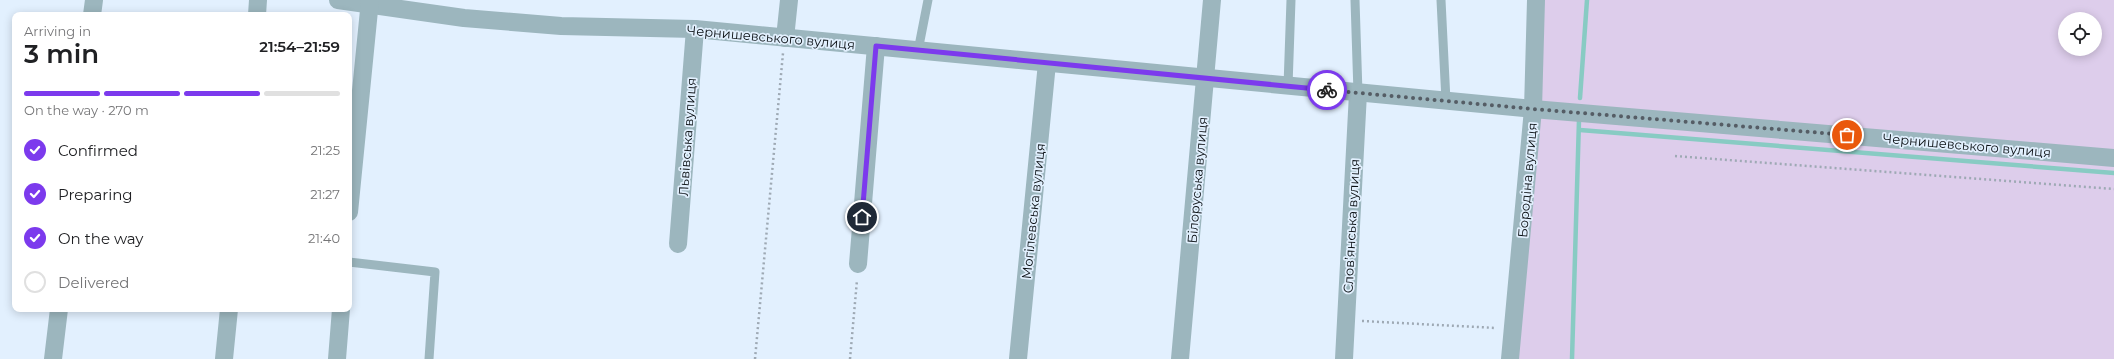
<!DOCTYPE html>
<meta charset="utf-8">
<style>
body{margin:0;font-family:Montserrat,sans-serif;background:#f2f2f2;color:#202124;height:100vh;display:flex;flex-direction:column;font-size:15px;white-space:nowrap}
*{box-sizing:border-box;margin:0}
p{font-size:13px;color:#757577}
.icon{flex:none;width:22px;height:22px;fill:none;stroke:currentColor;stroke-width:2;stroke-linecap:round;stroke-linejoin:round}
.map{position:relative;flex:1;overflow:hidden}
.side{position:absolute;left:12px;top:12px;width:340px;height:300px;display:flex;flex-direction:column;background:#fff;border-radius:8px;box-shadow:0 2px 10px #0003}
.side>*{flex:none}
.tools{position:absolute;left:2058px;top:12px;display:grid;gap:8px}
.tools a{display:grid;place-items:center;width:44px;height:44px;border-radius:50%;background:#fff;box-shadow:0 2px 10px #0003;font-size:20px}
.pin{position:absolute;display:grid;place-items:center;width:34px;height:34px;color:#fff;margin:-17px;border:2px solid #fff;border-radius:50%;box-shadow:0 1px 4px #0007}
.courier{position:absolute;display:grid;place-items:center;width:40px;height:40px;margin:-20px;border:3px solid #7c3aed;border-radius:50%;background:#fff;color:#222;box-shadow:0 1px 5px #0007}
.headline em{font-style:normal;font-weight:600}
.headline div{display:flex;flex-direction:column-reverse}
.headline{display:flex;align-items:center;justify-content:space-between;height:68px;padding:0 12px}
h1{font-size:26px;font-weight:600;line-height:30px}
.bar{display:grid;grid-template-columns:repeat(4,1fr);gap:6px 4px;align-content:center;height:48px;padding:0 12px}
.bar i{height:5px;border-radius:3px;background:#e0e0e0}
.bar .current{background:#7c3aed}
.bar p{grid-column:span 4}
ol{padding:0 12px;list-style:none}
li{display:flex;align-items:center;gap:12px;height:44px}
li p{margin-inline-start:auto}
li .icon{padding:4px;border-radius:50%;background:#7c3aed;color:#fff;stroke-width:4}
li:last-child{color:#757577}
li i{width:22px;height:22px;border:2px solid #e0e0e0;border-radius:50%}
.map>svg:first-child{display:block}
.green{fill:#ddcdeb;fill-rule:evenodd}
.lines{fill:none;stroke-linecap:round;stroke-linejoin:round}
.stream{stroke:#88cbc3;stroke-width:4.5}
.path{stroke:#9ea9b4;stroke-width:2.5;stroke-dasharray:2 3;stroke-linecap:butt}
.lane{stroke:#9cb6be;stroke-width:9}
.street{stroke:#9cb6be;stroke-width:18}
.done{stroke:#555d65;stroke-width:4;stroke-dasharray:0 7.2}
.route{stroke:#7c3aed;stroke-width:5}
.labels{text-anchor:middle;stroke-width:3.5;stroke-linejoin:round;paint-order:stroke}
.street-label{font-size:13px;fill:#090e12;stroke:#e2f0fe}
</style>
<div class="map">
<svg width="2114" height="359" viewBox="0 0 2114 359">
<rect width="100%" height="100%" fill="#e2f0fe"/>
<path class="green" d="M 1537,0 L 2114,0 L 2114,359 L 1511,359 ZM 2065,19 L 2095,19 L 2095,49 L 2065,49 Z"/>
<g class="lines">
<g class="stream">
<path d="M 1580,98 L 1587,0"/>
<path d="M 1580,130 L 2114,173"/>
<path d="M 1572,359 L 1579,120"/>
</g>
<g class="path">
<path d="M 1675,156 L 2114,189"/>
<path d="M 1362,321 L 1496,328"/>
<path d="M 755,359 L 783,53"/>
<path d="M 850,359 L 857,280"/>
</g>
<g class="lane">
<path d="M 1355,0 L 1358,93"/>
<path d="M 1441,0 L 1446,101"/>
<path d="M 918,51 L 928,0"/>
<path d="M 1288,86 L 1291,0"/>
<path d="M 349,262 L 435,272 L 429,359"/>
</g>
<g class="street">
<path d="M 338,0 L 464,18 L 561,26 L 695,29 L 1533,109 L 2114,158"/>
<path d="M 92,15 L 94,0"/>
<path d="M 257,15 L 258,0"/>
<path d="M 785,38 L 789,0"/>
<path d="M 349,212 L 370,0"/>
<path d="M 678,244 L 695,29"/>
<path d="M 858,264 L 876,46"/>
<path d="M 53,359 L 59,309"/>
<path d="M 224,359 L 229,309"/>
<path d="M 337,359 L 341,309"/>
<path d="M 1018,359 L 1047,63"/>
<path d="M 1180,359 L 1212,0"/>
<path d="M 1344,359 L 1358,93"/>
<path d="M 1510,359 L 1533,109 L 1536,0"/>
</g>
</g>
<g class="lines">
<path class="done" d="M 1327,90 L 1533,109 L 1847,135"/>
<path class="route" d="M 862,217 L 876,46 L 1327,90"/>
</g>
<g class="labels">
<g class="street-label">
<text transform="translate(771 37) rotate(5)" y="5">Чернишевського вулиця</text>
<text transform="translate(687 137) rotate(-86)" y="5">Львівська вулиця</text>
<text transform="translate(1967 145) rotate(5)" y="5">Чернишевського вулиця</text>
<text transform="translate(1197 180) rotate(-85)" y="5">Білоруська вулиця</text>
<text transform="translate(1527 180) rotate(-85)" y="5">Бородіна вулиця</text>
<text transform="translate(1033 211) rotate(-84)" y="5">Могілевська вулиця</text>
<text transform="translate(1351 226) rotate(-87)" y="5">Слов’янська вулиця</text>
</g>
</g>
</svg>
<div class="tools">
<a><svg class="icon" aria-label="locate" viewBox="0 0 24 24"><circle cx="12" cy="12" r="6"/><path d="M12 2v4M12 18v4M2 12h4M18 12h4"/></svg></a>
</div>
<div class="pin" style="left:1847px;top:135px;background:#ea580c"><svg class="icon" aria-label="bag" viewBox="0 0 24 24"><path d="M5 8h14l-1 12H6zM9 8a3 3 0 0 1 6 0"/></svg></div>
<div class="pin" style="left:862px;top:217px;background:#1f2937"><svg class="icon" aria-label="home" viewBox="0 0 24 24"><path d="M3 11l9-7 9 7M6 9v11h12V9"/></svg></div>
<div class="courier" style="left:1327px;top:90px"><svg class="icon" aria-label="bike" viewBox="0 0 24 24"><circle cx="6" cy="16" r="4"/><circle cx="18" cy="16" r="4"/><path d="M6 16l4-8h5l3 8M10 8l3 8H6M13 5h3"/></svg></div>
<section class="side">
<div class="headline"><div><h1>3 min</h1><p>Arriving in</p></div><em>21:54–21:59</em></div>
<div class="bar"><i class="current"></i><i class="current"></i><i class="current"></i><i></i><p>On the way · 270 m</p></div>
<ol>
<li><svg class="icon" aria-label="check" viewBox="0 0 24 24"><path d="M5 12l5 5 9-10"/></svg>Confirmed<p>21:25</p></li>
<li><svg class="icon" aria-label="check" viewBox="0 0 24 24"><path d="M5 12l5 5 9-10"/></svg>Preparing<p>21:27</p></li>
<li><svg class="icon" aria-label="check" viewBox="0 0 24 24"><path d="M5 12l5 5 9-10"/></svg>On the way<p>21:40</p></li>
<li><i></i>Delivered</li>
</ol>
</section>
</div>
